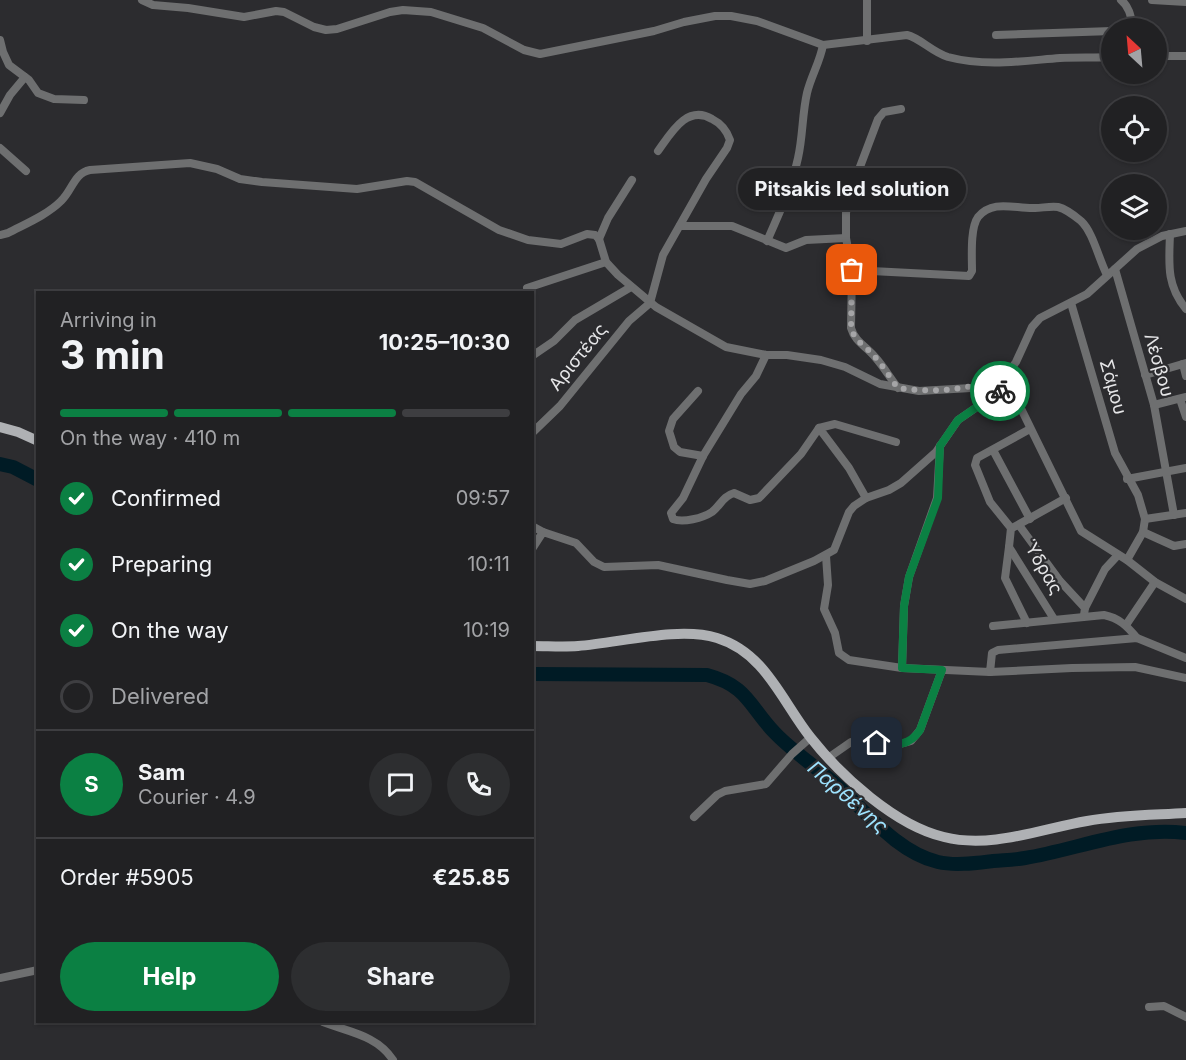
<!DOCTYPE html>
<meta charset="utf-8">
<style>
body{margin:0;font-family:Inter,sans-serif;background:#2d2e30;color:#f1f3f6;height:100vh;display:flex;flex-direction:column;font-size:22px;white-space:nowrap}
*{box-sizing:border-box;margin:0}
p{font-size:20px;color:#a2a3a6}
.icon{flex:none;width:33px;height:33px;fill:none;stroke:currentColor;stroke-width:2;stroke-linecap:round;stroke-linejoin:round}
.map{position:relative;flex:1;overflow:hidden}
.details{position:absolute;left:36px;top:291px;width:498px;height:732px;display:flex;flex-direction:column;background:#212123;border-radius:0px;box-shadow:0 2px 4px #0004,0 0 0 2px #3e3e41}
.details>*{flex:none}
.needle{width:39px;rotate:334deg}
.fabs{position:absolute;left:1101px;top:18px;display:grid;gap:12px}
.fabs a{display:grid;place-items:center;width:66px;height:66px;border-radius:50%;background:#212123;box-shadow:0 2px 4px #0004,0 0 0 2px #3e3e41;font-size:30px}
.pin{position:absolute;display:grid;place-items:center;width:51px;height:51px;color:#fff;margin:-26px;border-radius:12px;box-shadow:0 3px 9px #0006}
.courier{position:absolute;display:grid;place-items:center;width:60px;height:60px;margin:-30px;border:4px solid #0b8043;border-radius:50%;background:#fff;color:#222;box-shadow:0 2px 8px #0007}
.bubble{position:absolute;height:42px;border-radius:21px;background:#212123;box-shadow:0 2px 4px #0004,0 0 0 2px #3e3e41;font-size:20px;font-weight:700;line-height:42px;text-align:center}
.head em{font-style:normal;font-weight:700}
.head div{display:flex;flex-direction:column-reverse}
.head{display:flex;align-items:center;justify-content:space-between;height:102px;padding:0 24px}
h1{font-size:39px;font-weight:700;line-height:45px}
.bar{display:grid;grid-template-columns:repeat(4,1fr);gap:9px 6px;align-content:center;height:72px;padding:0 24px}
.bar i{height:8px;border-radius:4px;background:#3e3e41}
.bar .current{background:#0b8043}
.bar p{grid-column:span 4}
.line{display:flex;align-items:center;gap:15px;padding:0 24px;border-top:2px solid #3e3e41}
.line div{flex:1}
.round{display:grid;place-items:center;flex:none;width:63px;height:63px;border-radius:32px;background:#2d2e30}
ol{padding:0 24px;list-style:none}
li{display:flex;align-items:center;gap:18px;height:66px}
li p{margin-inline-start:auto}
li .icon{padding:6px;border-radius:50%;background:#0b8043;color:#fff;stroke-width:4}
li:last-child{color:#a2a3a6}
li i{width:33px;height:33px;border:3px solid #3e3e41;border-radius:50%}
.primary-button{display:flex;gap:12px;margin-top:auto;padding:12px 24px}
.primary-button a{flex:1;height:69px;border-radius:36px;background:#0b8043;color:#fff;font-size:24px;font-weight:700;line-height:69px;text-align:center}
.primary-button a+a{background:#2d2e30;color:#f1f3f6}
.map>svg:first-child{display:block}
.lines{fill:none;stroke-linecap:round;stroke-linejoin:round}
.river{stroke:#001b25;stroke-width:14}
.minor{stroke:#6e6f70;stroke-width:8}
.major{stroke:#afb1b4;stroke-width:10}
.done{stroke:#a5a5a7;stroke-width:6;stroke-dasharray:0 10.8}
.route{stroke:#0b8043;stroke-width:8}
.labels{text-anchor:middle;stroke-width:4.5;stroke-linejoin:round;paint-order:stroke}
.street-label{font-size:18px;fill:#e6e6e8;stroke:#2c2c2f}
.water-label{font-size:20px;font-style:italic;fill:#9ee3ff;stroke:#2c2c2f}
</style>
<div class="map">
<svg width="1186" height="1060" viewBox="0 0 1186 1060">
<rect width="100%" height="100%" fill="#2c2c2f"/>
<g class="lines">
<g class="river">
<path d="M 0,464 L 13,467 L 38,480"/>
<path d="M 532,674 L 707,675 C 748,686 749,706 775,733 C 792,751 815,766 834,783 C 865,810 896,852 938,862 C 955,866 976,863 993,861 C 1004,860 1014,860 1025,858 C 1079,849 1130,826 1186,833"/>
</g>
<g class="minor">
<path d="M 142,0 L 153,5 L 188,8 L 244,17 L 276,11 L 284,12 L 314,27 L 326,30 L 337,29 L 390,12 L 403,10 L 431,12 L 483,28 L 524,50 L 540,54 L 654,31 L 684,22 L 715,16 L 731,16 L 757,21 L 823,45 L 907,35 C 920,38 932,52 948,57 C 986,67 1022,61 1060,58 C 1077,57 1094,58 1112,57"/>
<path d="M 1121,0 C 1130,7 1131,18 1133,28"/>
<path d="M 1152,0 L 1186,2"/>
<path d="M 996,35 L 1112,31"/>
<path d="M 0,40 L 3,52 L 9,65 L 29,80 L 38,93 L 54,99 L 84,100"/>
<path d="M 867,41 L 867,0"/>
<path d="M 1156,56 L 1186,56"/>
<path d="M 0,113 L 10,95 L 25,77"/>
<path d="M 0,148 L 26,171"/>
<path d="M 680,226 L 732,226 L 786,248 L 806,240 L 846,238"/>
<path d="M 1170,234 C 1169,263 1166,285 1186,309"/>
<path d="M 0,235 L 8,233 C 25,224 47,215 61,201 C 72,191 74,173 90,170 L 190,163 L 217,169 L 240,179 L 262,182 L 357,189 L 407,181 L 415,182 L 499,230 L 528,240 L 561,244 L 587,234 L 595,235 L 599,239 L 606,262 L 618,275 L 656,307 L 726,347 L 766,355 L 787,355 L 821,360 L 845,367 L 880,384 L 919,391 L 971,388 L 1005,377 L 1016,362 L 1032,327 L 1040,318 L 1087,294 L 1137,249 L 1162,236 L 1186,231"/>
<path d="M 599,239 L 608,218 L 632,180"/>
<path d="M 767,241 C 779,214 792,186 798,158 C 803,136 802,115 807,93 C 811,76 820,62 823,45"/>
<path d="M 1115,269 L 1154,405 L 1174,515"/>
<path d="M 852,270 L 969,276 L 972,271 C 972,257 970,228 978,217 C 993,199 1015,209 1035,208 C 1042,208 1050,206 1058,207 C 1066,209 1075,216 1081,221 C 1093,232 1099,260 1107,275"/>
<path d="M 527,288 L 606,262"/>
<path d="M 650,303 L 663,255 L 706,179 L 727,148 L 730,140 C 727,131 720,123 712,119 C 687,104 671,133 658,151"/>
<path d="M 1071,303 L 1115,453 L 1138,495 L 1145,519 L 1143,532 L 1127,560"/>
<path d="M 766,355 L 756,376 L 741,394 L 703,456 L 683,498 L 671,513 L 673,519 C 683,523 703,518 712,512 C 720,506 723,496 734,493 L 750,500 L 759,498 L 801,454 L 819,428"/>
<path d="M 532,356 L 554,341 L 575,320 L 631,287"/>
<path d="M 1183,364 L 1186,376"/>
<path d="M 1145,375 L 1186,363"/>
<path d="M 1007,380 L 1081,531 L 1127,560 L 1155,582 L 1186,599"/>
<path d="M 898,388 C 890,378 884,367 875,357 C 866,346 855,342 851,328 L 852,270 L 846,238 L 846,213 L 849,196 L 878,119 L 884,112 L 901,109"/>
<path d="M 698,391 L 673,419 L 669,431 L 674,447 L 680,452 L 703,456"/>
<path d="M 1180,399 L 1186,417"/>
<path d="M 1154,405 L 1186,397"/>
<path d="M 1030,429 L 977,458 L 975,465 L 990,502 L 1011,528 L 1009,547 L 1054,619"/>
<path d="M 532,433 L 560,406 L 629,321 L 650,303"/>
<path d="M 993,450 L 1030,519"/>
<path d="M 1127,479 L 1186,468"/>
<path d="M 866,498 L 849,468 L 819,428 L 835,424 L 896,442"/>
<path d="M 1145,519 L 1186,513"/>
<path d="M 1019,525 L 1060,581 L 1085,608 L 1084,615"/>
<path d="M 532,526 L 543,532"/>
<path d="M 1014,527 L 1066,498"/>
<path d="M 1143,532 L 1174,546 L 1186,544"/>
<path d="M 1009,547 L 1005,578 L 1027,623"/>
<path d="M 532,549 L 543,532 L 576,543 L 594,562 L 604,567 L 658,565 L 727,580 L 750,584 L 765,581 L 814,561 L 834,550 L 849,512 L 854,506 L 866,498 L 889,490 L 901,483 L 936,452 L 958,420 L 1009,385"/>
<path d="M 826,556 L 828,585 L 824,609 L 835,633 L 839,653 L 849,660 L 902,668 L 990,672 L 992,653 L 998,650 L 1137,638 L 1186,658"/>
<path d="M 1085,608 L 1105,569 L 1118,555"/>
<path d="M 1126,625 L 1155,582"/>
<path d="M 993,626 L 1104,615 C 1119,618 1127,626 1137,638"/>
<path d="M 902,668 L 904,606 L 909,577 L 937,498 L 940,446"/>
<path d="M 990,672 L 1072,668 L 1135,667 L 1186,678"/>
<path d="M 828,758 L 851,742 L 897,745 L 911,741 L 920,730 L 942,670"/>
<path d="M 694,817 L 717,795 L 725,791 L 766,784 L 792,754 L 810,738"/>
<path d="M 0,978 L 38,970"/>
<path d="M 1149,1007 L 1164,1006 L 1186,1017"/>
<path d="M 323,1022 C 348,1032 377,1035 393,1060"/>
</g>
<g class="major">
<path d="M 0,427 L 18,432 L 38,441"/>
<path d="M 532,646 C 548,646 563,647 578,646 C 619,643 679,626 717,638 C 766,653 782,702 811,738 C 841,776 896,826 944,837 C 991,849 1040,829 1087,821 C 1119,815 1153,815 1186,813"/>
</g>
</g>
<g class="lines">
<path class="done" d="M 852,270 L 851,328 C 855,342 866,346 875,357 C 884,367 890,378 898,388 C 936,393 969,390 1005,376 L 1010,385 L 1000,391"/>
<path class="route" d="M 877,743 C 895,745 909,747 920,730 L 942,670 L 902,668 L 904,606 L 909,577 L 938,498 L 940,446 L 958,420 L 1000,391"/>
</g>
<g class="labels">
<g class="street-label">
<text transform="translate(578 357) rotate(-51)" y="6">Αριστέας</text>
<text transform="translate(1159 365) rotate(74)" y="6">Λέσβου</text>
<text transform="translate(1113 387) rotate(74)" y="6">Σάμου</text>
<text transform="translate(1043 567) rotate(60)" y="6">Ύδρας</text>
</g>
<g class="water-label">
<text transform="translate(848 797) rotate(41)" y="7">Παρθένης</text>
</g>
</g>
</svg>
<div class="fabs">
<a><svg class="needle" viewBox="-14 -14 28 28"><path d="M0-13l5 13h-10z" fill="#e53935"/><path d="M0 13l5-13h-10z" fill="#a2a3a6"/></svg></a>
<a><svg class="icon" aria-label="locate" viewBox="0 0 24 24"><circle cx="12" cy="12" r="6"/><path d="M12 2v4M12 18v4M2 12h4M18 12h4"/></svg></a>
<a><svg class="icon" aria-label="layers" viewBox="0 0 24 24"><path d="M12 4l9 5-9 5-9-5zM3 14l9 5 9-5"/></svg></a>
</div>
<div class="pin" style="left:852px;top:270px;background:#ea580c"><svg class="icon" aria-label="bag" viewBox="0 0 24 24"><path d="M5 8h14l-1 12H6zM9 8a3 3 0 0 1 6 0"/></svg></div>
<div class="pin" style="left:877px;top:743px;background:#1f2937"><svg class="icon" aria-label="home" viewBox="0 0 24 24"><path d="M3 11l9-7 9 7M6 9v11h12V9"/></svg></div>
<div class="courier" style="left:1000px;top:391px"><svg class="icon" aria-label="bike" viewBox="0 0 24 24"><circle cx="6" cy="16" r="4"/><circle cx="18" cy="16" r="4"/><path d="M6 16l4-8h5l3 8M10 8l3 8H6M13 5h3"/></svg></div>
<div class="bubble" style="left:738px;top:168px;width:228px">Pitsakis led solution</div>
<section class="details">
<div class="head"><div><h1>3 min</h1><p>Arriving in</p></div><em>10:25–10:30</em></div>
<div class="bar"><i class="current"></i><i class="current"></i><i class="current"></i><i></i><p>On the way · 410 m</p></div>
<ol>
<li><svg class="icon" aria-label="check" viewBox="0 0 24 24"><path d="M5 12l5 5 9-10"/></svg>Confirmed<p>09:57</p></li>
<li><svg class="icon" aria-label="check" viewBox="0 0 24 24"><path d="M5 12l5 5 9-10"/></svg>Preparing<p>10:11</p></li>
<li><svg class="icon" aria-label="check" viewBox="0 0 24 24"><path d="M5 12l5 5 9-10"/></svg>On the way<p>10:19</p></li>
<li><i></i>Delivered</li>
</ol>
<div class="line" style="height:108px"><b class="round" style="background:#0b8043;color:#fff">S</b><div><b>Sam</b><p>Courier · 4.9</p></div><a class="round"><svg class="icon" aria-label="chat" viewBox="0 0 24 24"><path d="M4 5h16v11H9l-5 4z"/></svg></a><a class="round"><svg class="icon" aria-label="phone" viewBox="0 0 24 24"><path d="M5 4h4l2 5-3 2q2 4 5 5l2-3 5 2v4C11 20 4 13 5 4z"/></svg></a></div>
<div class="line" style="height:78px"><div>Order #5905</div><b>€25.85</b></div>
<div class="primary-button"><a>Help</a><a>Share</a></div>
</section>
</div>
